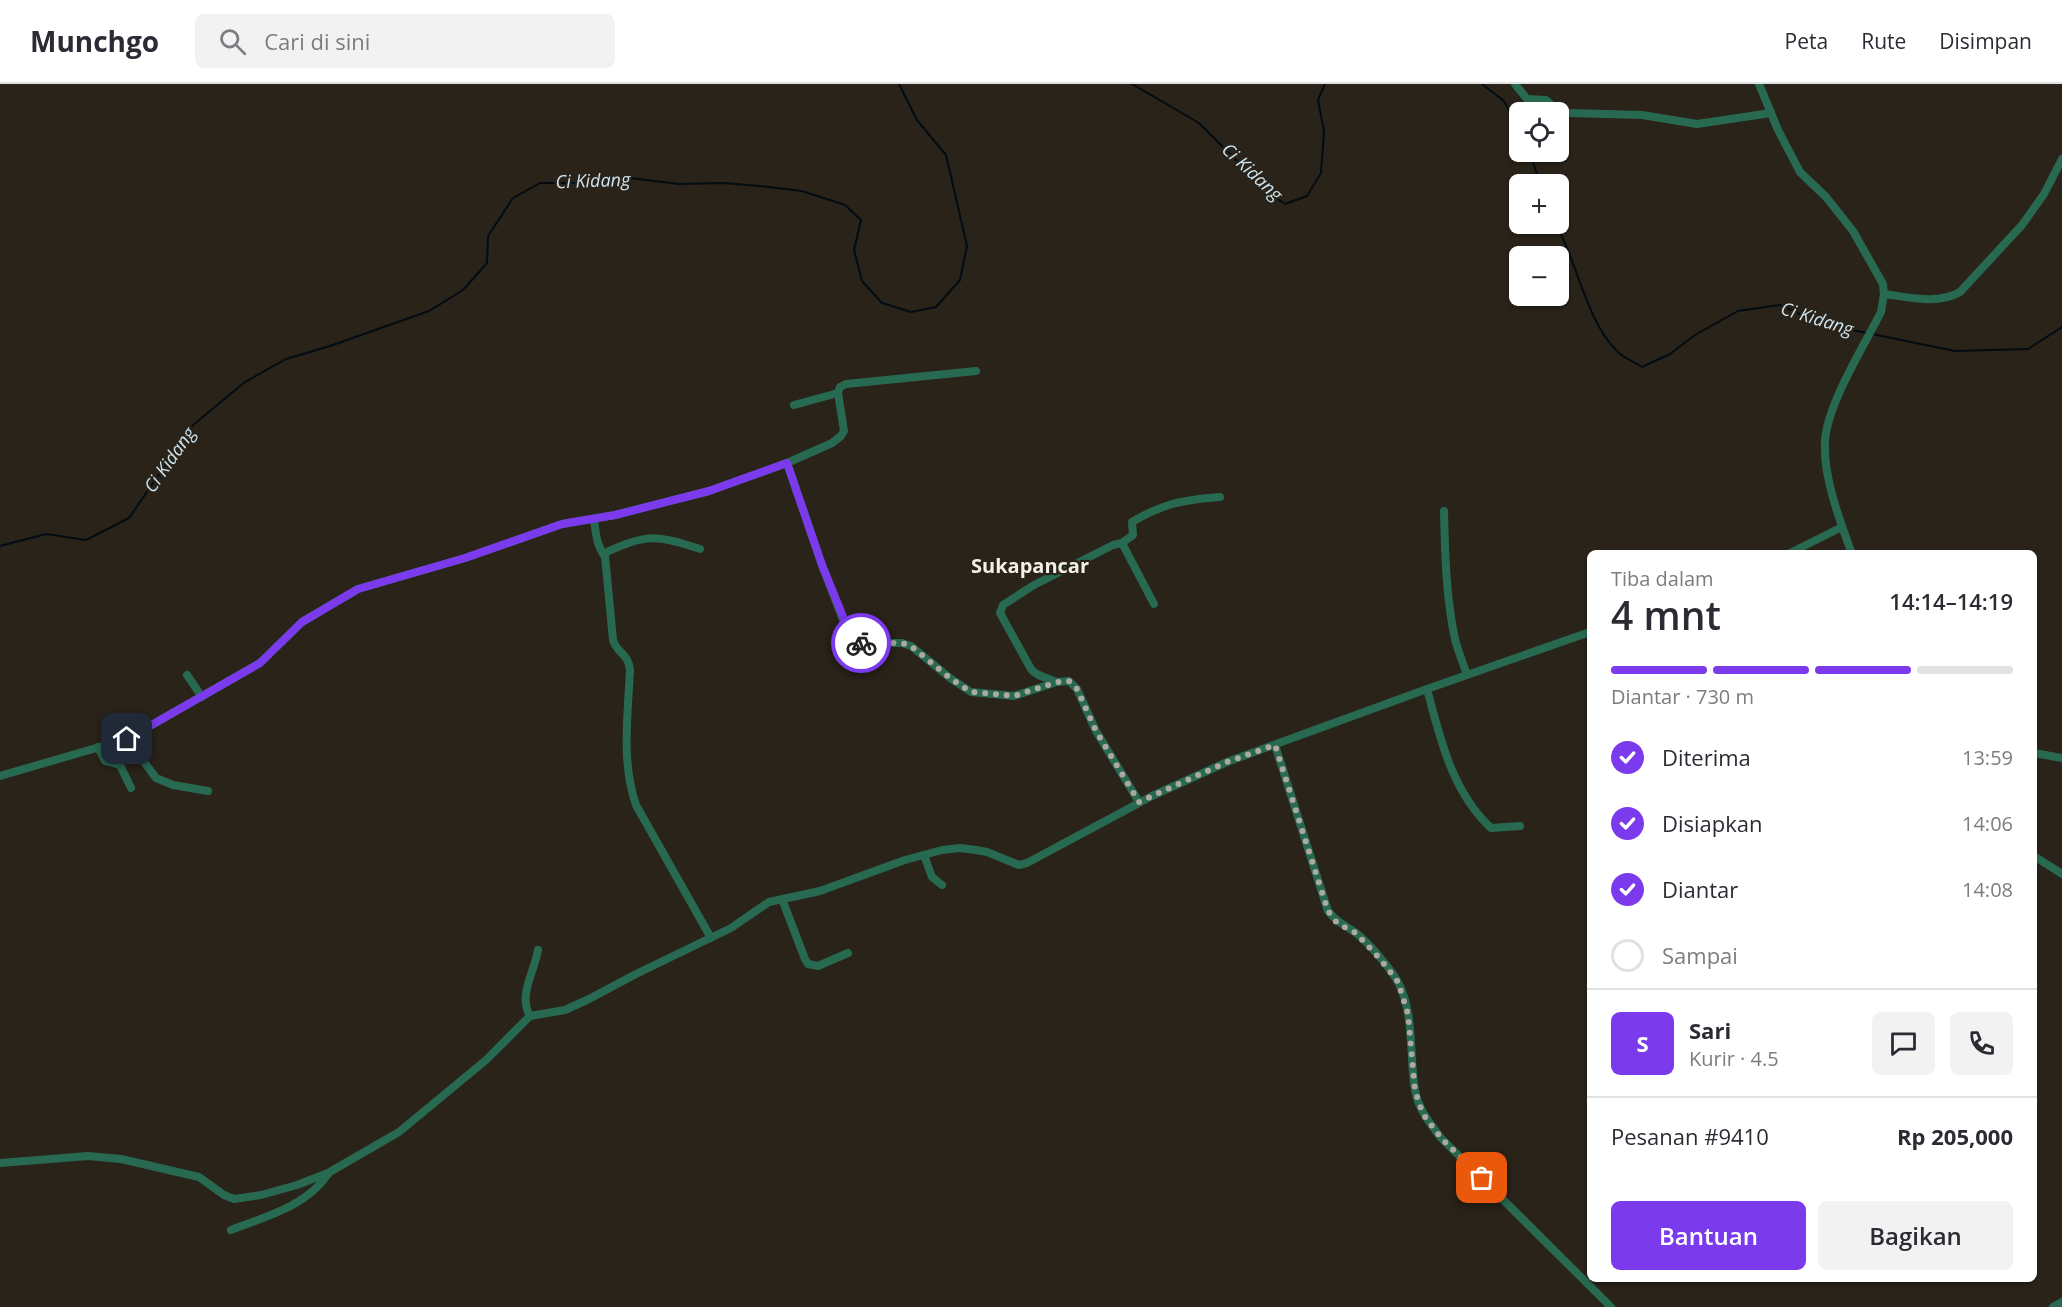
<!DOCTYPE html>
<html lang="id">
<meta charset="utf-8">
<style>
body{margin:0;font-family:"Open Sans",sans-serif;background:#f2f2f3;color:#2b2b33;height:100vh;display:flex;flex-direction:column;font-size:22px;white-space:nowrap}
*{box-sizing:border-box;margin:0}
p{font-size:20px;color:#7c7c81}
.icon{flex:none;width:33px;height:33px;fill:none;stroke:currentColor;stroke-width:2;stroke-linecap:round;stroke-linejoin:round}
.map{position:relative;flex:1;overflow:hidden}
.panel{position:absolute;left:1587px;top:466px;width:450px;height:732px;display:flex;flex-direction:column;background:#fff;border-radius:9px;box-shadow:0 2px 4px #0004}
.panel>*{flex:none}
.buttons{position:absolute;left:1509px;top:18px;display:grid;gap:12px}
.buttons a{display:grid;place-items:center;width:60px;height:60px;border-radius:9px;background:#fff;box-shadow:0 2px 4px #0004;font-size:30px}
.pin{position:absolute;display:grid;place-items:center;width:51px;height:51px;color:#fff;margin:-26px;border-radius:12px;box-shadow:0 3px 9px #0006}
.courier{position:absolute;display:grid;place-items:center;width:60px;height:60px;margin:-30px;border:4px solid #7c3aed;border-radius:50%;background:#fff;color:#222;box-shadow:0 2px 8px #0007}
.head em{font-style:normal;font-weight:600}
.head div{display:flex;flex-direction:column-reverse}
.head{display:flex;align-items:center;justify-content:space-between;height:102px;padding:0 24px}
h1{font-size:39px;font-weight:600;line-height:45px}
.bar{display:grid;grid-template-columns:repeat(4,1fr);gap:9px 6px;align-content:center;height:72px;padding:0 24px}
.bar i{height:8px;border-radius:4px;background:#e1e1e2}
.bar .current{background:#7c3aed}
.bar p{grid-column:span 4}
.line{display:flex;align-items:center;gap:15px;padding:0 24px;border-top:2px solid #e1e1e2}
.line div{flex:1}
.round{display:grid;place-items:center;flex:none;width:63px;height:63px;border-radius:9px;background:#f2f2f3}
ol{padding:0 24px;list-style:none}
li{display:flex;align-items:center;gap:18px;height:66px}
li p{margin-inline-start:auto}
li .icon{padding:6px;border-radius:50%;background:#7c3aed;color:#fff;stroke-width:4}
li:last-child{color:#7c7c81}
li i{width:33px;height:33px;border:3px solid #e1e1e2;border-radius:50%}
.action{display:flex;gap:12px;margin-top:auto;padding:12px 24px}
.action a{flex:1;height:69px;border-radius:9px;background:#7c3aed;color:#fff;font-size:24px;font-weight:600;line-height:69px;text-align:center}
.action a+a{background:#f2f2f3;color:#2b2b33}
header{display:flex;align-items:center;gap:36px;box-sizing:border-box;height:84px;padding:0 30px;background:#fff;border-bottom:2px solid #e1e1e2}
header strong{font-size:28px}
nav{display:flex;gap:33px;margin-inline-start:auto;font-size:21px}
.search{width:420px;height:54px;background:#f2f2f3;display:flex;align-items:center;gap:15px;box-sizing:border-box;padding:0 21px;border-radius:9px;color:#7c7c81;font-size:22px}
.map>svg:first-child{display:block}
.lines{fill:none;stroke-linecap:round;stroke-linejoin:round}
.stream{stroke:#020c12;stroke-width:2}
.minor{stroke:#286a51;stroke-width:8}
.done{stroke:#ada8a0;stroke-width:6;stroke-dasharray:0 10.8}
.route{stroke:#7c3aed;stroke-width:8}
.labels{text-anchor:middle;stroke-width:4.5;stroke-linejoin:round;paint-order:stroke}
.water-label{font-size:18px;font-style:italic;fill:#cfe5f1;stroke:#292319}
.quarter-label{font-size:20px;font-weight:bold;fill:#f4f0e9;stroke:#292319}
</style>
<header>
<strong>Munchgo</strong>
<div class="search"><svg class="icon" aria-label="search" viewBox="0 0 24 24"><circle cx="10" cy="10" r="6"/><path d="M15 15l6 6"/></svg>Cari di sini</div>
<nav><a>Peta</a><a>Rute</a><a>Disimpan</a></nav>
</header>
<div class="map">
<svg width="2062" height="1223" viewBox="0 0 2062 1223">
<rect width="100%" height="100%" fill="#292319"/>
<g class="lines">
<g class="stream">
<path d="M 1132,0 L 1199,39 L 1268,108 L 1285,120 L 1307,112 L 1321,89 L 1324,47 L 1318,16 L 1325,0"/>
<path d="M 1482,0 L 1504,17 L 1520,47"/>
<path d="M 1530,68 L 1540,100"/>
<path d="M 1556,140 C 1577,178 1587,239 1618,268 C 1624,274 1634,278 1642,283 L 1670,270 L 1695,251 L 1738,227 L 1780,221 L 1821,240 L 1867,249"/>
<path d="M 1872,250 L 1955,267 L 2028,265 L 2062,243"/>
<path d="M 0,462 L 46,450 L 86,456 L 129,434 L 193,341 L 245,298 L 286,275 L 330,262 L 429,227 L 463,206 L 487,179 L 488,152 L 513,114 L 540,99 L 589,99 L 630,94 L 679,100 L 723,99 L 759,102 L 802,107 L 845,121 L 861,136 L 854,166 L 862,197 L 882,219 L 911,228 L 936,223 L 960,196 L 967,162 L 946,71 L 917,36 L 899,0"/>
</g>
<g class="minor">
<path d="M 1515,0 L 1527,15 L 1546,16 L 1559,28 L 1570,29 L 1642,31 L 1697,40 L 1771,29"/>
<path d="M 1759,0 L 1778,46 L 1800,88 L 1826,113 L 1853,147 L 1883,200 L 1884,210 L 1881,228 C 1864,262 1826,322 1825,358 C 1823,393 1840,437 1852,470"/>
<path d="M 1884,210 C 1908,213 1938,221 1960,208 L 2022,141 L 2044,110 L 2062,75"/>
<path d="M 794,321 L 838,309"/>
<path d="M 787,379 L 822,481 L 845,541 L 860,559 L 902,559 L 911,562 L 950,594 L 971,608 L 1014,612 L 1057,598 L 1069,597 L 1077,605 L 1096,647 L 1139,718"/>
<path d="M 1444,427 C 1445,469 1446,514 1455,555 C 1458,567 1463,579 1467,591"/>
<path d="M 594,435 C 596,449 596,461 605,472 L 613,556 C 617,570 628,568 630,586 C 628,630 621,678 636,721 L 711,854"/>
<path d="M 1122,459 L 1133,451 L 1132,438 C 1164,419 1183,416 1220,413"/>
<path d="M 603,470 C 645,449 657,451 700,465"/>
<path d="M 1788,470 L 1842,443"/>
<path d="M 187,591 L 202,613"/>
<path d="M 1057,598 C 1049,594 1037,593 1031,585 L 1000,529 L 1003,521 L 1034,501 L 1113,461 L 1122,459 L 1154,520"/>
<path d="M 1427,605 C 1440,654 1452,708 1491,744 L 1520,742"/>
<path d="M 127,655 L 260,579 L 302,538 L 358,505 L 465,474 L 562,440 L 615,431 L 709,407 L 787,379 L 832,359 L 841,352 L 844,347 L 838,309 L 840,303 L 846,300 L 976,287"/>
<path d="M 1275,661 L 1328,827 C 1338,840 1344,840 1356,849 C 1369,859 1390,884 1398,898 C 1415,931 1409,971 1415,1006 C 1418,1025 1430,1039 1441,1054 L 1611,1223"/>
<path d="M 98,663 L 105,677 L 120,681 L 131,704"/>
<path d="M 2034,669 L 2062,674"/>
<path d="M 0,692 L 127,655 L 156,694 L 173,701 L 208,707"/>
<path d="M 924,771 L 932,793 L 942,801"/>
<path d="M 2034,772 L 2062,790"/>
<path d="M 782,815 L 805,875 L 808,880 L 818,882 L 848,869"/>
<path d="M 530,932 C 518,911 534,889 538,866"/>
<path d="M 0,1079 L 88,1072 L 121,1075 L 199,1093 L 224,1111 L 234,1115 L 261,1111 L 297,1101 L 328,1089 L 399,1048 L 486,976 L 530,932 L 565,926 L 589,915 L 636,890 L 731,844 L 769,818 L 820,807 L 905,776 L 942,766 L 960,764 L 976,766 L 987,768 L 1019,781 L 1027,779 L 1152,712 L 1227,678 L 1427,605 L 1590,548"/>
<path d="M 231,1146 C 265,1133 307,1122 328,1090"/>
<path d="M 2053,1223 L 2062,1218"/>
</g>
</g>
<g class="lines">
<path class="done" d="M 861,559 L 902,559 L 911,562 L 950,594 L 971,608 L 1014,612 L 1057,598 L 1069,597 L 1077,605 L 1096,647 L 1139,718 L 1227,678 L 1275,661 L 1328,827 L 1337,839 L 1356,849 L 1381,876 L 1398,898 L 1408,930 L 1415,1007 L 1423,1030 L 1441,1054 L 1482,1094"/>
<path class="route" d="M 127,655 L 260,579 L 302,538 L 358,505 L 465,474 L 562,440 L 615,431 L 709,407 L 787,379 L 822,481 L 846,540 L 854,553 L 861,559"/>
</g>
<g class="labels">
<g class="water-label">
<text transform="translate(1252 88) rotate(43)" y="6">Ci Kidang</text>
<text transform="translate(593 97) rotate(-2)" y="6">Ci Kidang</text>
<text transform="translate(1817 235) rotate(17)" y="6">Ci Kidang</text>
<text transform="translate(170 376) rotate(-55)" y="6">Ci Kidang</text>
</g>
<g class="quarter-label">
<text x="1030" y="489">Sukapancar</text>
</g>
</g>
</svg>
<div class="buttons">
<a><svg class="icon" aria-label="locate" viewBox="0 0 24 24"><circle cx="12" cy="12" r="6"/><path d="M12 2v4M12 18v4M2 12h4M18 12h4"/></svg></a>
<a>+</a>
<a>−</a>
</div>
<div class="pin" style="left:1482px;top:1094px;background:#ea580c"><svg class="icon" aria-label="bag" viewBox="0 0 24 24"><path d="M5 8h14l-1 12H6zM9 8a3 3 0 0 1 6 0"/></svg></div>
<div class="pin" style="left:127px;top:655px;background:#1f2937"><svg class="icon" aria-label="home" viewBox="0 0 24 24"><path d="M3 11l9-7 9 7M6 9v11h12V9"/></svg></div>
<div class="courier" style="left:861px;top:559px"><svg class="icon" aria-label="bike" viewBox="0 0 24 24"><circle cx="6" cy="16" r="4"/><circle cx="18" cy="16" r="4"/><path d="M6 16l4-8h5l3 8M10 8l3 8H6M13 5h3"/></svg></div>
<section class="panel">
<div class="head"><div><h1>4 mnt</h1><p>Tiba dalam</p></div><em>14:14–14:19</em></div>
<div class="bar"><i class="current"></i><i class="current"></i><i class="current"></i><i></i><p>Diantar · 730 m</p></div>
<ol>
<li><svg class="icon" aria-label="check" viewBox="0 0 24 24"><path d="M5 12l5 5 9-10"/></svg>Diterima<p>13:59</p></li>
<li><svg class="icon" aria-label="check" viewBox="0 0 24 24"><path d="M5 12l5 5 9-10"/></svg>Disiapkan<p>14:06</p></li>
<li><svg class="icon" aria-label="check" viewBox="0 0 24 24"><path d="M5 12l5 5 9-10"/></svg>Diantar<p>14:08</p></li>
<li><i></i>Sampai</li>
</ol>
<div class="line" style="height:108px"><b class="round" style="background:#7c3aed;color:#fff">S</b><div><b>Sari</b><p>Kurir · 4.5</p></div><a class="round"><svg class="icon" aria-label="chat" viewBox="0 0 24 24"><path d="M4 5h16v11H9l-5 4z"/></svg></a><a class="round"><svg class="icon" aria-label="phone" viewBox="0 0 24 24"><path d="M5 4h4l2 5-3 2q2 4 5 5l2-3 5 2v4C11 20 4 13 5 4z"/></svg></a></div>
<div class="line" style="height:78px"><div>Pesanan #9410</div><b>Rp 205,000</b></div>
<div class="action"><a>Bantuan</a><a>Bagikan</a></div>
</section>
</div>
